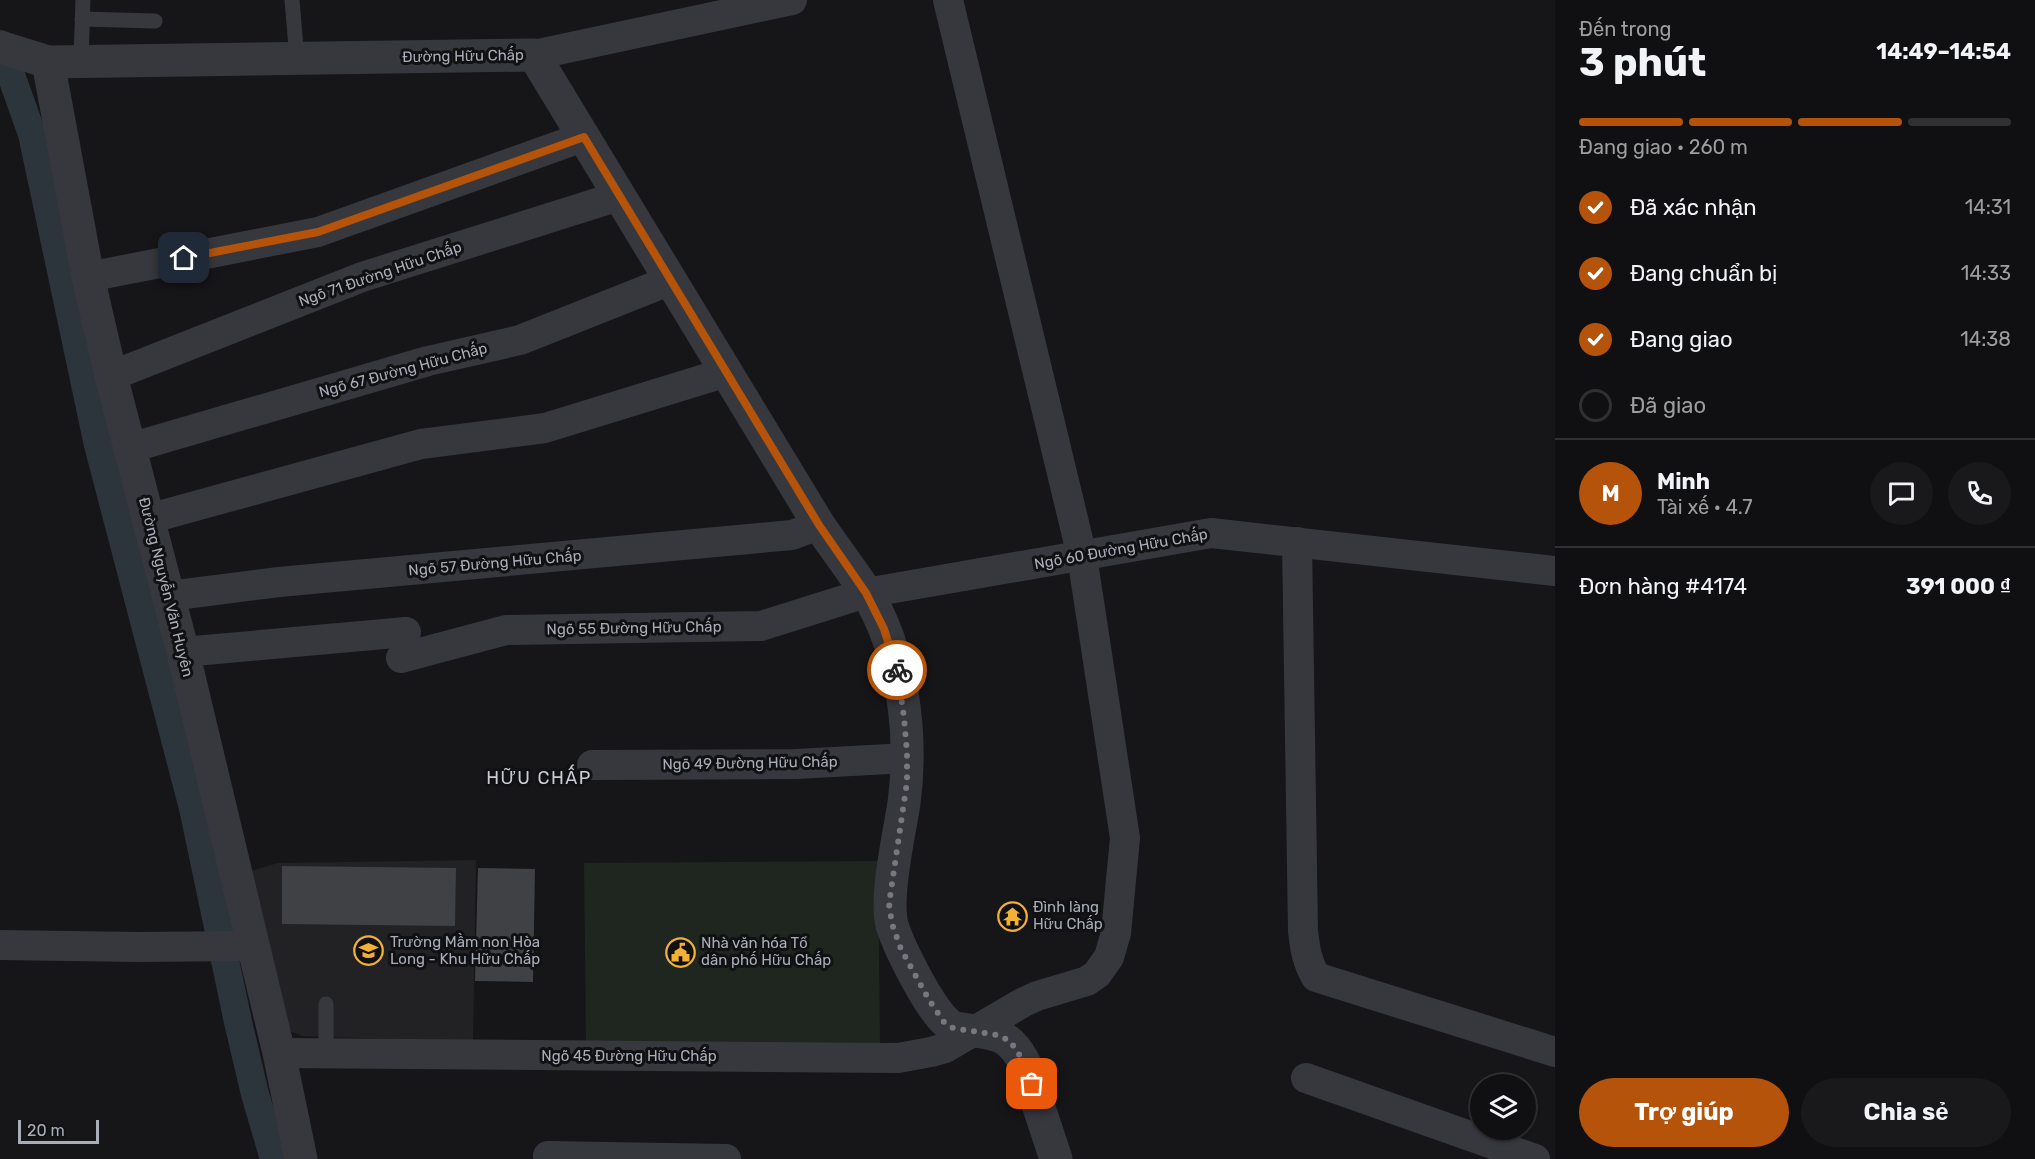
<!DOCTYPE html>
<html lang="vi">
<meta charset="utf-8">
<style>
body{margin:0;font-family:Rubik,sans-serif;background:#19191b;color:#f1f3f6;height:100vh;display:flex;flex-direction:column;font-size:22px;white-space:nowrap}
*{box-sizing:border-box;margin:0}
p{font-size:20px;color:#9c9d9f}
.icon{flex:none;width:33px;height:33px;fill:none;stroke:currentColor;stroke-width:2;stroke-linecap:round;stroke-linejoin:round}
.map{position:relative;flex:1;overflow:hidden}
.details{display:flex;flex-direction:column;background:#101012;width:480px}
.details>*{flex:none}
.tools{position:absolute;left:1470px;top:1074px;display:grid;gap:12px}
.tools a{display:grid;place-items:center;width:66px;height:66px;border-radius:50%;background:#101012;box-shadow:0 2px 4px #0004,0 0 0 2px #303032;font-size:30px}
.scale{position:absolute;left:18px;bottom:15px;width:81px;box-sizing:border-box;padding-left:6px;border:3px solid #a8adb8;border-top:0;font-size:16px;line-height:21px;white-space:nowrap;color:#a8adb8;-webkit-text-stroke:4px #111113;paint-order:stroke}
.pin{position:absolute;display:grid;place-items:center;width:51px;height:51px;color:#fff;margin:-26px;border-radius:12px;box-shadow:0 3px 9px #0006}
.courier{position:absolute;display:grid;place-items:center;width:60px;height:60px;margin:-30px;border:4px solid #b45309;border-radius:50%;background:#fff;color:#222;box-shadow:0 2px 8px #0007}
.overview em{font-style:normal;font-weight:700}
.overview div{display:flex;flex-direction:column-reverse}
.overview{display:flex;align-items:center;justify-content:space-between;height:102px;padding:0 24px}
h1{font-size:39px;font-weight:700;line-height:45px}
.bar{display:grid;grid-template-columns:repeat(4,1fr);gap:9px 6px;align-content:center;height:72px;padding:0 24px}
.bar i{height:8px;border-radius:4px;background:#303032}
.bar .current{background:#b45309}
.bar p{grid-column:span 4}
.line{display:flex;align-items:center;gap:15px;padding:0 24px;border-top:2px solid #303032}
.line div{flex:1}
.round{display:grid;place-items:center;flex:none;width:63px;height:63px;border-radius:32px;background:#19191b}
ol{padding:0 24px;list-style:none}
li{display:flex;align-items:center;gap:18px;height:66px}
li p{margin-inline-start:auto}
li .icon{padding:6px;border-radius:50%;background:#b45309;color:#fff;stroke-width:4}
li:last-child{color:#9c9d9f}
li i{width:33px;height:33px;border:3px solid #303032;border-radius:50%}
.button{display:flex;gap:12px;margin-top:auto;padding:12px 24px}
.button a{flex:1;height:69px;border-radius:36px;background:#b45309;color:#fff;font-size:24px;font-weight:700;line-height:69px;text-align:center}
.button a+a{background:#19191b;color:#f1f3f6}
main{display:flex;flex:1;min-height:0}
.map>svg:first-child{display:block}
.built{fill:#222225}
.green{fill:#1e261f}
.lines{fill:none;stroke-linecap:round;stroke-linejoin:round}
.canal{stroke:#2c353c;stroke-width:28}
.building{fill:#404145}
.service{stroke:#37383d;stroke-width:15}
.minor{stroke:#37383d;stroke-width:30}
.tertiary{stroke:#37383d;stroke-width:33}
.done{stroke:#757880;stroke-width:6;stroke-dasharray:0 10.8}
.route{stroke:#b45309;stroke-width:8}
.labels{text-anchor:middle;stroke-width:6;stroke-linejoin:round;paint-order:stroke}
.street-label{font-size:15px;fill:#a8adb8;stroke:#111113}
.poi-label{font-size:15px;fill:#a8adb8;stroke:#111113;text-anchor:start}
.quarter-label{font-size:18px;letter-spacing:1.5px;fill:#c9ccd4;stroke:#111113}
</style>
<main>
<div class="map">
<svg width="1555" height="1159" viewBox="0 0 1555 1159">
<rect width="100%" height="100%" fill="#161618"/>
<path class="built" d="M 476,860 L 473,1042 L 302,1036 L 284,1029 L 244,873 L 278,863 Z"/>
<path class="green" d="M 878,861 L 880,1044 L 586,1046 L 584,863 Z"/>
<g class="lines">
<path class="canal" d="M 0,44 L 32,134 L 98,445 L 193,808 L 238,1022 L 255,1094 L 274,1159"/>
</g>
<g class="building">
<path d="M 282,866 L 456,868 L 455,926 L 282,924 Z"/>
<path d="M 478,868 L 535,869 L 533,982 L 475,981 Z"/>
</g>
<g class="lines">
<g class="service">
<path d="M 292,0 L 297,59"/>
<path d="M 82,19 L 155,21"/>
<path d="M 81,61 L 83,0"/>
<path d="M 326,1054 L 326,1004"/>
</g>
<g class="minor">
<path d="M 534,55 L 792,0"/>
<path d="M 88,277 L 318,232 L 583,137"/>
<path d="M 111,376 L 362,277 L 619,196"/>
<path d="M 130,448 L 428,361 L 520,340 L 671,280"/>
<path d="M 148,519 L 421,444 L 545,428 L 727,372"/>
<path d="M 1297,542 L 1303,931 C 1305,949 1307,962 1316,977 L 1555,1052"/>
<path d="M 169,596 L 279,582 L 792,535 L 819,525"/>
<path d="M 183,652 L 406,632"/>
<path d="M 401,658 L 506,630 L 761,626 L 866,593 L 1211,533 L 1555,571"/>
<path d="M 592,765 L 796,764 L 907,758"/>
<path d="M 0,945 L 137,947 L 253,946"/>
<path d="M 279,1053 L 898,1058 L 931,1052 L 945,1048 L 1022,1003 L 1037,996 L 1087,981 L 1097,974 L 1109,957 L 1116,933 L 1125,838 L 1082,556 L 948,0"/>
<path d="M 1306,1078 L 1535,1159"/>
<path d="M 548,1156 L 726,1159"/>
</g>
<g class="tertiary">
<path d="M 0,47 L 48,62 L 88,277 L 111,376 L 183,652 L 279,1053 L 301,1159"/>
<path d="M 48,62 L 534,55 L 819,525 C 834,547 851,569 866,592 C 903,651 913,735 904,803 C 899,835 885,896 892,925 C 899,947 932,1015 951,1026 C 957,1029 963,1029 969,1030 C 998,1035 1009,1034 1024,1062 L 1056,1159"/>
</g>
</g>
<g class="lines">
<path class="done" d="M 897,670 L 904,717 L 907,753 L 907,782 L 889,904 L 892,924 L 901,949 L 929,1000 L 944,1022 L 953,1028 L 997,1035 L 1010,1041 L 1024,1062 L 1032,1084"/>
<path class="route" d="M 184,258 L 318,232 L 584,137 L 819,525 L 866,593 L 884,629 L 897,670"/>
</g>
<defs>
<symbol id="temple-ring" viewBox="-11 -11 22 22"><circle r="9.5" fill="#111113" stroke="#f2b134" stroke-width="1.5"/><path d="M0-6L5-2H3V0L6.5 2.5H4V6H1.5V3h-3V6H-4V2.5H-6.5L-3 0V-2H-5Z" fill="#f2b134"/></symbol>
<symbol id="school-ring" viewBox="-11 -11 22 22"><circle r="9.5" fill="#111113" stroke="#f2b134" stroke-width="1.5"/><path d="M0-5L7-2L0 1L-7-2ZM-4 1L0 2.5L4 1V4Q0 6-4 4Z" fill="#f2b134"/></symbol>
<symbol id="civic-ring" viewBox="-11 -11 22 22"><circle r="9.5" fill="#111113" stroke="#f2b134" stroke-width="1.5"/><path d="M-.6-6.5H3V-4.5H.6V-3L4-1V1h2V6H-6V1h2V-1L-.6-3ZM-1.2 2.5V6h2.4V2.5Z" fill="#f2b134"/></symbol>
</defs>
<g fill-rule="evenodd">
<use href="#temple-ring" x="996" y="900" width="33" height="33"/>
<use href="#school-ring" x="352" y="934" width="33" height="33"/>
<use href="#civic-ring" x="664" y="936" width="33" height="33"/>
</g>
<g class="labels">
<g class="street-label">
<text transform="translate(463 56) rotate(-1)" y="5">Đường Hữu Chấp</text>
<text transform="translate(380 274) rotate(-19)" y="5">Ngõ 71 Đường Hữu Chấp</text>
<text transform="translate(403 370) rotate(-15)" y="5">Ngõ 67 Đường Hữu Chấp</text>
<text transform="translate(1121 549) rotate(-10)" y="5">Ngõ 60 Đường Hữu Chấp</text>
<text transform="translate(495 563) rotate(-5)" y="5">Ngõ 57 Đường Hữu Chấp</text>
<text transform="translate(166 587) rotate(76)" y="5">Đường Nguyễn Văn Huyên</text>
<text transform="translate(634 628) rotate(-1)" y="5">Ngõ 55 Đường Hữu Chấp</text>
<text transform="translate(750 763) rotate(-1)" y="5">Ngõ 49 Đường Hữu Chấp</text>
<text x="629" y="1061">Ngõ 45 Đường Hữu Chấp</text>
</g>
<g class="poi-label">
<text x="1033" y="912">Đình làng<tspan x="1033" dy="17">Hữu Chấp</tspan></text>
<text x="390" y="947">Trường Mầm non Hòa<tspan x="390" dy="17">Long - Khu Hữu Chấp</tspan></text>
<text x="701" y="948">Nhà văn hóa Tổ<tspan x="701" dy="17">dân phố Hữu Chấp</tspan></text>
</g>
<g class="quarter-label">
<text x="539" y="784">HỮU CHẤP</text>
</g>
</g>
</svg>
<div class="tools">
<a><svg class="icon" aria-label="layers" viewBox="0 0 24 24"><path d="M12 4l9 5-9 5-9-5zM3 14l9 5 9-5"/></svg></a>
</div>
<div class="scale">20 m</div>
<div class="pin" style="left:1032px;top:1084px;background:#ea580c"><svg class="icon" aria-label="bag" viewBox="0 0 24 24"><path d="M5 8h14l-1 12H6zM9 8a3 3 0 0 1 6 0"/></svg></div>
<div class="pin" style="left:184px;top:258px;background:#1f2937"><svg class="icon" aria-label="home" viewBox="0 0 24 24"><path d="M3 11l9-7 9 7M6 9v11h12V9"/></svg></div>
<div class="courier" style="left:897px;top:670px"><svg class="icon" aria-label="bike" viewBox="0 0 24 24"><circle cx="6" cy="16" r="4"/><circle cx="18" cy="16" r="4"/><path d="M6 16l4-8h5l3 8M10 8l3 8H6M13 5h3"/></svg></div>
</div>
<section class="details">
<div class="overview"><div><h1>3 phút</h1><p>Đến trong</p></div><em>14:49–14:54</em></div>
<div class="bar"><i class="current"></i><i class="current"></i><i class="current"></i><i></i><p>Đang giao · 260 m</p></div>
<ol>
<li><svg class="icon" aria-label="check" viewBox="0 0 24 24"><path d="M5 12l5 5 9-10"/></svg>Đã xác nhận<p>14:31</p></li>
<li><svg class="icon" aria-label="check" viewBox="0 0 24 24"><path d="M5 12l5 5 9-10"/></svg>Đang chuẩn bị<p>14:33</p></li>
<li><svg class="icon" aria-label="check" viewBox="0 0 24 24"><path d="M5 12l5 5 9-10"/></svg>Đang giao<p>14:38</p></li>
<li><i></i>Đã giao</li>
</ol>
<div class="line" style="height:108px"><b class="round" style="background:#b45309;color:#fff">M</b><div><b>Minh</b><p>Tài xế · 4.7</p></div><a class="round"><svg class="icon" aria-label="chat" viewBox="0 0 24 24"><path d="M4 5h16v11H9l-5 4z"/></svg></a><a class="round"><svg class="icon" aria-label="phone" viewBox="0 0 24 24"><path d="M5 4h4l2 5-3 2q2 4 5 5l2-3 5 2v4C11 20 4 13 5 4z"/></svg></a></div>
<div class="line" style="height:78px"><div>Đơn hàng #4174</div><b>391 000 ₫</b></div>
<div class="button"><a>Trợ giúp</a><a>Chia sẻ</a></div>
</section>
</main>
